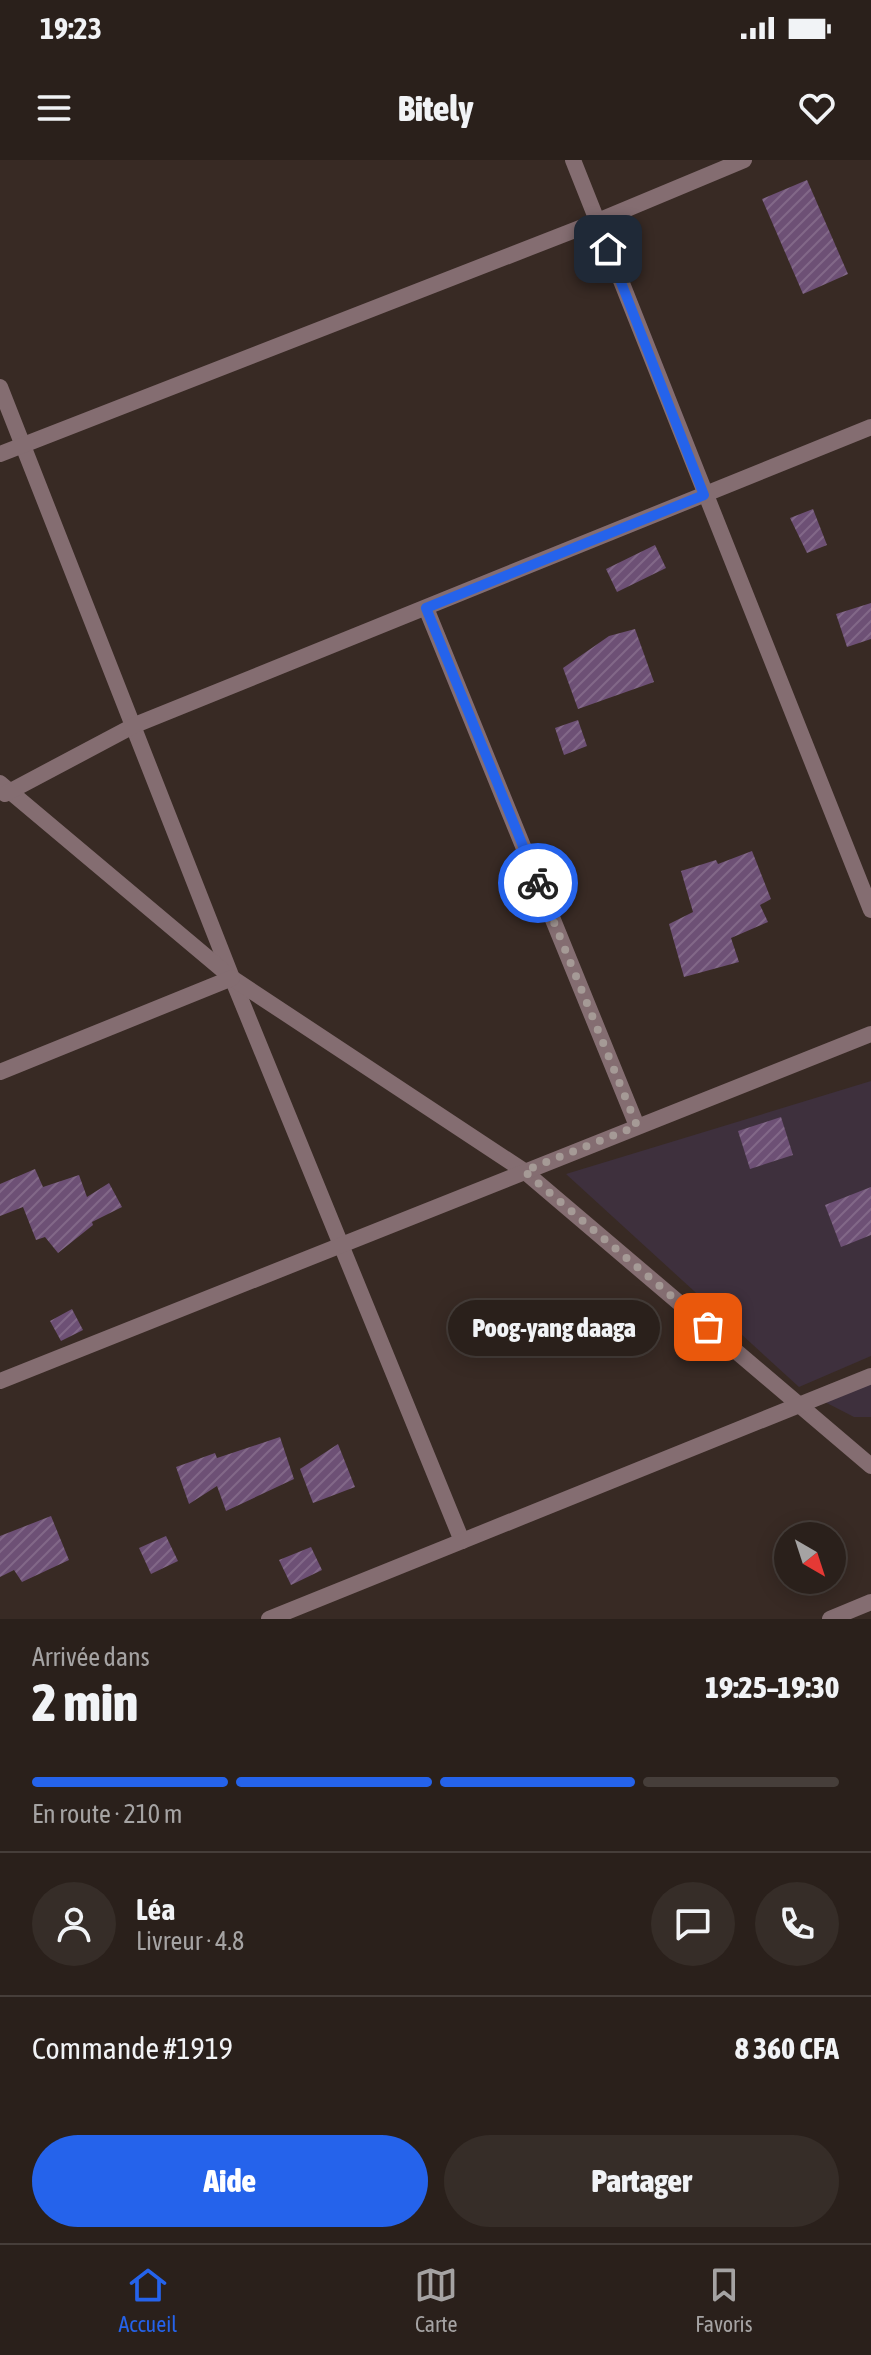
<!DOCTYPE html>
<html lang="fr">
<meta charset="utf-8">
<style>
body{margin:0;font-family:"Asap Condensed",sans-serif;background:#362d28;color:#f1f3f6;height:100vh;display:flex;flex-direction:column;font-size:30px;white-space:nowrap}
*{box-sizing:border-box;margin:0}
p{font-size:26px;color:#a5a3a3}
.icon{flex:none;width:44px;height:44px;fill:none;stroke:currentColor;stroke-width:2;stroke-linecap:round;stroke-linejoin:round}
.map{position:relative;height:1459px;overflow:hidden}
.panel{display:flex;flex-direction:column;background:#2a201b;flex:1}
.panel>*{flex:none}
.needle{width:52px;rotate:141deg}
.fabs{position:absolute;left:774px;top:1362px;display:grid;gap:16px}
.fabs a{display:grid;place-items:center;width:72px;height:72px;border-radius:50%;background:#2a201b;box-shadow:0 4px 20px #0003,0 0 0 2px #463e3a;font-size:40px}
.pin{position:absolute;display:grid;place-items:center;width:68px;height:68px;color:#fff;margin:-34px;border-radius:16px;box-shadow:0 4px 12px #0006}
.courier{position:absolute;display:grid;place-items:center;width:80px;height:80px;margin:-40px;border:6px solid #2563eb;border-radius:50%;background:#fff;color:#222;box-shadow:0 2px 10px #0007}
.bubble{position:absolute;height:56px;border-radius:28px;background:#2a201b;box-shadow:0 4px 20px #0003,0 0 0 2px #463e3a;font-size:26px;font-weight:800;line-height:56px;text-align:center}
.summary em{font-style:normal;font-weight:800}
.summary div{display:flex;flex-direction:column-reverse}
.summary{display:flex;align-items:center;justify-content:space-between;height:136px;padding:0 32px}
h1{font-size:52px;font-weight:800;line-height:60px}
.bar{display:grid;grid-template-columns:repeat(4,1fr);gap:12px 8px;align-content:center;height:96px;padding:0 32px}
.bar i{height:10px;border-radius:6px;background:#463e3a}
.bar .active{background:#2563eb}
.bar p{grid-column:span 4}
.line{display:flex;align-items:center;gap:20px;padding:0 32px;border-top:2px solid #463e3a}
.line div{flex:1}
.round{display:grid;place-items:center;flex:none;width:84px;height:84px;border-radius:42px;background:#362d28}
.action{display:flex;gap:16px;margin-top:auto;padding:16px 32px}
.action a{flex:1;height:92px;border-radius:48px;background:#2563eb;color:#fff;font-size:32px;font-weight:800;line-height:92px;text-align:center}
.action a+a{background:#362d28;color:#f1f3f6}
.status{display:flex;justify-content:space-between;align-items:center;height:56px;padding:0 40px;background:#2a201b;direction:ltr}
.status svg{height:22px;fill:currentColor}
header{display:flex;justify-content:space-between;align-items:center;height:104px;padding:0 32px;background:#2a201b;font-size:36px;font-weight:800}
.tab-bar{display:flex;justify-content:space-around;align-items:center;height:112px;border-top:2px solid #463e3a;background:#2a201b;font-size:22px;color:#a5a3a3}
.tab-bar a{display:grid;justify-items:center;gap:4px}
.tab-bar .active{color:#2563eb}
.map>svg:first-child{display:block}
.commercial{fill:#3e303d}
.building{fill:url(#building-hatch)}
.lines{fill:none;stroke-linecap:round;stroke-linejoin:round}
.street{stroke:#846d71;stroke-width:16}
.done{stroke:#a59a96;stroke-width:8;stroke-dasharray:0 14.4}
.route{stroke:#2563eb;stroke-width:10}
</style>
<div class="status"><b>19:23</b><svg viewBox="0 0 49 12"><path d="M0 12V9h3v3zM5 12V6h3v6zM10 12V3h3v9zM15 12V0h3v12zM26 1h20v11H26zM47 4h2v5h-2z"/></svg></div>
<header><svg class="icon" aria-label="menu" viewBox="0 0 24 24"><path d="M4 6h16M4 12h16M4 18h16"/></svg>Bitely<svg class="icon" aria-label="heart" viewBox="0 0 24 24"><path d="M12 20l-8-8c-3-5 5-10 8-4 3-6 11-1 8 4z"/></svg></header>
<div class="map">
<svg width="871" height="1459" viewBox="0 0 871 1459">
<defs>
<pattern id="building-hatch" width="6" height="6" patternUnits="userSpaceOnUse" patternTransform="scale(2)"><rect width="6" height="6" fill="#6d5075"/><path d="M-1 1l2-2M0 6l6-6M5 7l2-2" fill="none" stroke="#826888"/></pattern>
</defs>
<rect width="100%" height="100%" fill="#382a24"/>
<g class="commercial">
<path d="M 871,921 L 871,1196 L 799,1227 L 566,1014 Z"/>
<path d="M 871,1221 L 871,1257 L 854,1257 L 823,1241 Z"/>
</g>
<g class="building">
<path d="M 807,20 L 848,114 L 803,134 L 762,39 Z"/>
<path d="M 813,349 L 827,385 L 807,393 L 790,358 Z"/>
<path d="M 655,385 L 666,408 L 617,432 L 606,409 Z"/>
<path d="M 871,443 L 871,479 L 847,487 L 836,454 Z"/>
<path d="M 635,469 L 654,522 L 578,549 L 563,508 L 609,476 Z"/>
<path d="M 578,560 L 587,586 L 564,595 L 555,568 Z"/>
<path d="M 752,691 L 771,739 L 760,745 L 768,762 L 731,778 L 739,802 L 684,817 L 669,764 L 693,752 L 681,711 L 716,700 L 718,704 Z"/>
<path d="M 781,957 L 793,995 L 750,1009 L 738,971 Z"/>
<path d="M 35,1009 L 43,1027 L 79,1015 L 87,1037 L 109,1023 L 122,1047 L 92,1062 L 93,1065 L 58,1093 L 45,1077 L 36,1080 L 23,1047 L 0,1056 L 0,1024 Z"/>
<path d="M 871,1027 L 871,1075 L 841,1087 L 825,1045 Z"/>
<path d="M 72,1149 L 83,1170 L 61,1181 L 50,1161 Z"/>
<path d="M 280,1277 L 294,1319 L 226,1351 L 217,1326 L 189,1344 L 176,1307 L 215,1293 L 217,1298 Z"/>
<path d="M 338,1284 L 355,1327 L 313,1343 L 300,1309 Z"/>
<path d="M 51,1356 L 69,1400 L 22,1422 L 14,1410 L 0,1417 L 0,1376 Z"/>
<path d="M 166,1376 L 178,1401 L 151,1414 L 139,1388 Z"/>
<path d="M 311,1387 L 322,1410 L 291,1425 L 279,1400 Z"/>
</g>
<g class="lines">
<g class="street">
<path d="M 573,0 L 871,750"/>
<path d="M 0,227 L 232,818 L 462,1381"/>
<path d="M 0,294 L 598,61 L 744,0"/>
<path d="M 426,448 L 637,966"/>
<path d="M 0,623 L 232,818 L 524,1011 L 871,1306"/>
<path d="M 5,634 L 135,565 L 871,267"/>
<path d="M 0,912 L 232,818"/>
<path d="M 0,1221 L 871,874"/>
<path d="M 269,1459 L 871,1216"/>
<path d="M 830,1459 L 871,1442"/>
</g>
</g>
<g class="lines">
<path class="done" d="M 538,723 L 637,966 L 524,1011 L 708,1167"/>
<path class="route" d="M 538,723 L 426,448 L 704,335 L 608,89"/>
</g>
</svg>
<div class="fabs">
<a><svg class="needle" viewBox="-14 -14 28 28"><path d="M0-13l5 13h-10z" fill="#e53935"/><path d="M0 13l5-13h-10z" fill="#a5a3a3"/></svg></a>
</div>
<div class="pin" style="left:708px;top:1167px;background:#ea580c"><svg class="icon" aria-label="bag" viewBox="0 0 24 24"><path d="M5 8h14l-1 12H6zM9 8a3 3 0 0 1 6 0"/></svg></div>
<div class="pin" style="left:608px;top:89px;background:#1f2937"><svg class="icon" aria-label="home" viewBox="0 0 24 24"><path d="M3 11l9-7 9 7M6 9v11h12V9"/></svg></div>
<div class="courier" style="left:538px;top:723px"><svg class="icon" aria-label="bike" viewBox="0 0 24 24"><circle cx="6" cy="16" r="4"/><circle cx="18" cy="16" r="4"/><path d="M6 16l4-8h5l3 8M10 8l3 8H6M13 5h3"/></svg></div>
<div class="bubble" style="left:448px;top:1140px;width:212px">Poog-yang daaga</div>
</div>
<section class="panel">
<div class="summary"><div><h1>2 min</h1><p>Arrivée dans</p></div><em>19:25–19:30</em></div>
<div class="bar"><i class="active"></i><i class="active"></i><i class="active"></i><i></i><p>En route · 210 m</p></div>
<div class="line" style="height:144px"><a class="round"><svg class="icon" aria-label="person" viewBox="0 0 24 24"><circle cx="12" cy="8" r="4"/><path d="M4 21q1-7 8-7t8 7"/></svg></a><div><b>Léa</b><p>Livreur · 4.8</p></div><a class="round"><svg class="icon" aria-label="chat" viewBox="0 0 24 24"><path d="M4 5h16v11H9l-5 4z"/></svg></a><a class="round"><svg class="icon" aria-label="phone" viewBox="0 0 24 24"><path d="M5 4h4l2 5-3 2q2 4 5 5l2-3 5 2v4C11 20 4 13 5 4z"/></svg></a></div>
<div class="line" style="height:104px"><div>Commande #1919</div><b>8 360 CFA</b></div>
<div class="action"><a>Aide</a><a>Partager</a></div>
</section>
<nav class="tab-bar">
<a class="active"><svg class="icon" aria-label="home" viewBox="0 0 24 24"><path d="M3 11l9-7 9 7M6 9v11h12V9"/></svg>Accueil</a>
<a><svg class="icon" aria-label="map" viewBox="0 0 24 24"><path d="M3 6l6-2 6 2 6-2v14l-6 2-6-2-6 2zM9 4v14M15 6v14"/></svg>Carte</a>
<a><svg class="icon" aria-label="saved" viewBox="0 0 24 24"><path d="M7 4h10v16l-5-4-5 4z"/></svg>Favoris</a>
</nav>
